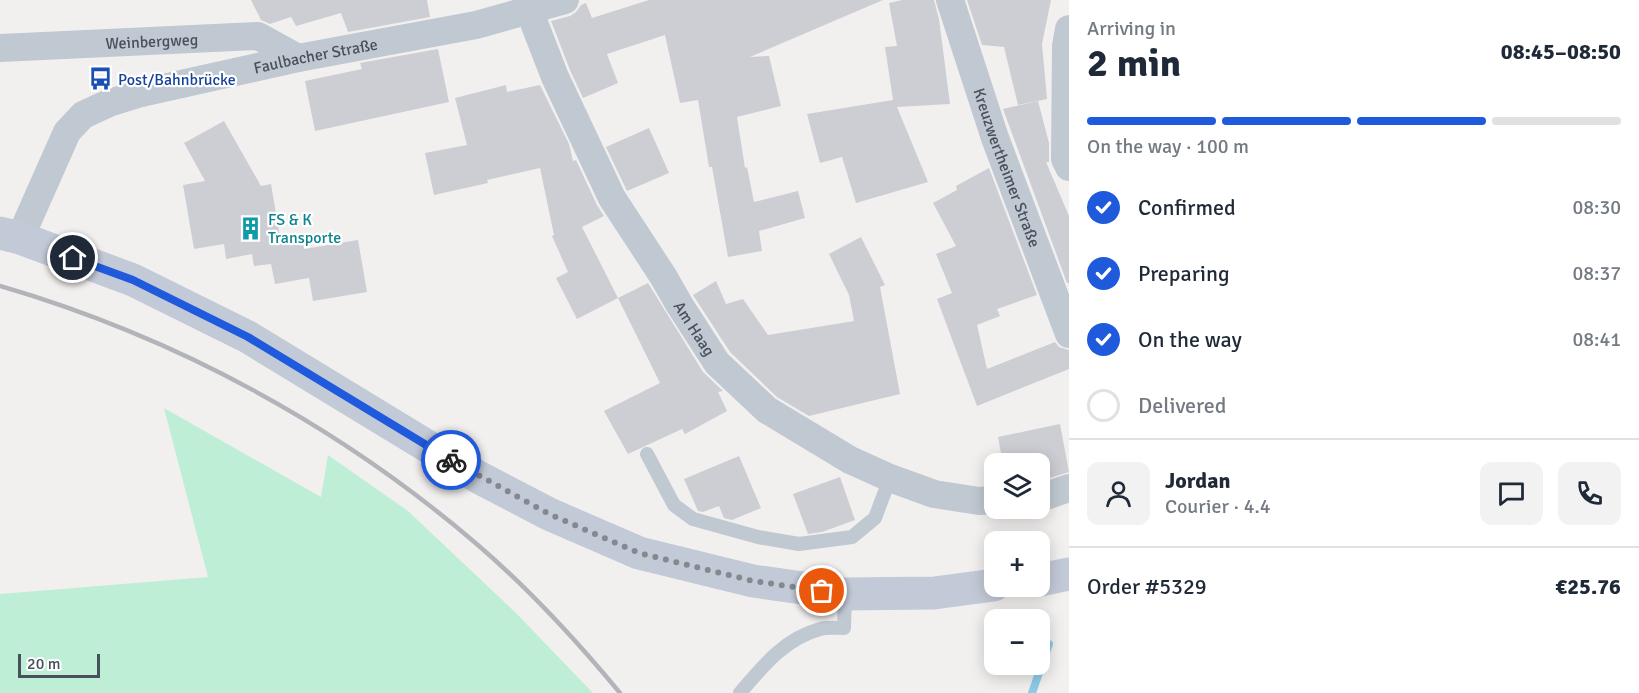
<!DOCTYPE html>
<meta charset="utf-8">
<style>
body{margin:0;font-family:Signika,sans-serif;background:#f2f2f3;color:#1f2937;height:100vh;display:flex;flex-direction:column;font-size:22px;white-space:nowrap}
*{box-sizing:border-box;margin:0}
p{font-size:20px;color:#747a83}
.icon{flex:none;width:33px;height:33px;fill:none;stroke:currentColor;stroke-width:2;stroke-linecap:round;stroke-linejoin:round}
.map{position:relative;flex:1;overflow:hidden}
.side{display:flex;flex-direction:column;background:#fff;width:570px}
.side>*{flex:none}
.fabs{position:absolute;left:984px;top:453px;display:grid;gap:12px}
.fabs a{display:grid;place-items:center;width:66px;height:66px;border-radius:12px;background:#fff;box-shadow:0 3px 15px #0003;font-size:30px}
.scale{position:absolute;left:18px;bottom:15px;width:82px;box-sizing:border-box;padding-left:6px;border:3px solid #48505c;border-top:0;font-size:16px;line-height:21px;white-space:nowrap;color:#48505c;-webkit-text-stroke:4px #fff;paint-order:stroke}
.pin{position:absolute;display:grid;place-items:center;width:51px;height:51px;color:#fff;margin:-26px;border:3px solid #fff;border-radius:50%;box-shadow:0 2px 6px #0007}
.courier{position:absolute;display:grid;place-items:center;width:60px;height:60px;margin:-30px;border:4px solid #1f5adc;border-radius:50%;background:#fff;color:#222;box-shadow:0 2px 8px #0007}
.headline em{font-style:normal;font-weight:700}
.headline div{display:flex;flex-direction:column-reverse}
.headline{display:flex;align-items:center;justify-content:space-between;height:102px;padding:0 18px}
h1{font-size:39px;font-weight:700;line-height:45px}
.bar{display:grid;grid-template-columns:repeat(4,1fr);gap:9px 6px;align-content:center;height:72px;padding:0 18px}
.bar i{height:8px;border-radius:4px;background:#e0e1e3}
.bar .selected{background:#1f5adc}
.bar p{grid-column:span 4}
.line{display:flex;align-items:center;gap:15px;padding:0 18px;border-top:2px solid #e0e1e3}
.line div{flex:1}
.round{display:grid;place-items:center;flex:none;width:63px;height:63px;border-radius:12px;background:#f2f2f3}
ol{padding:0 18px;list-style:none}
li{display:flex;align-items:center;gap:18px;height:66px}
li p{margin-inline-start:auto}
li .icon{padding:6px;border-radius:50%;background:#1f5adc;color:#fff;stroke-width:4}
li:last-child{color:#747a83}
li i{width:33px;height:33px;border:3px solid #e0e1e3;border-radius:50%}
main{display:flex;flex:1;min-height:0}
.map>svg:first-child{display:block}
.green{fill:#bfeed7}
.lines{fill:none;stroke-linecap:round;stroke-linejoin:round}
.stream{stroke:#8ecbe9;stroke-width:8}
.building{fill:#ccced4}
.lane{stroke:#c0c8d1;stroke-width:14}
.street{stroke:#c0c8d1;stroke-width:28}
.secondary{stroke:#c3cad7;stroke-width:33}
.rail{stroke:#b2b4b9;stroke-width:4.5}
.done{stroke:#84888f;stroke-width:6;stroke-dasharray:0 10.8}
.route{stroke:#1f5adc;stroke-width:8}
.labels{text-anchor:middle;stroke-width:4.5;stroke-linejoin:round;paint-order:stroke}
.street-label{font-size:16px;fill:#48505c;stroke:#fff}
.transit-label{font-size:16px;fill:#164399;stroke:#fff;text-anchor:start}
.culture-label{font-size:16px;fill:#0d838f;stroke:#fff;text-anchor:start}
</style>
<main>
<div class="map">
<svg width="1069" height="693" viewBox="0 0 1069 693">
<rect width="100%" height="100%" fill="#f2f0ef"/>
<path class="green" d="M 164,408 L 321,497 L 328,455 L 408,511 L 516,613 L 593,693 L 0,693 L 0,594 L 208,577 Z"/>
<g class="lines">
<path class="stream" d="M 1032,693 L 1049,644"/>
</g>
<g class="building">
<path d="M 251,0 L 427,0 L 430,17 L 348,32 L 341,13 L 296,26 L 291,17 L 270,24 L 261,20 Z"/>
<path d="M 649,0 L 883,0 L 750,57 L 769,56 L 781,106 L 737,117 L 745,168 L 747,167 L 754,202 L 798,191 L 805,218 L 759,231 L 762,251 L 728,257 L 712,167 L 709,167 L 698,100 L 680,103 L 665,35 L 607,54 L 618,83 L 583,98 L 570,70 L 551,21 L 570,16 L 576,12 L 581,5 L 586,3 L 592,18 Z"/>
<path d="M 902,0 L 934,0 L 939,19 L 950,104 L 897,107 L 928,182 L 856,203 L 842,157 L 820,163 L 807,114 L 893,100 L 885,47 L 897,46 L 889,3 Z"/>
<path d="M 967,0 L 1051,0 L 1042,44 L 1047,99 L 1018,105 L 1004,47 L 982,45 Z"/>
<path d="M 438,49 L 449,102 L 315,131 L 305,81 L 362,69 L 360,63 Z"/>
<path d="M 506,85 L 507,92 L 540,85 L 569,144 L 573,161 L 576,160 L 597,205 L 604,216 L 582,227 L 618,298 L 577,319 L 556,278 L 568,272 L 552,236 L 554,235 L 540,168 L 487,180 L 488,183 L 434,195 L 425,153 L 467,145 L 455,98 Z"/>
<path d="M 1038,101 L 1049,143 L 1049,162 L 1046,162 L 1069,216 L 1069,283 L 1067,283 L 1003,109 Z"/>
<path d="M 224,121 L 261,186 L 271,184 L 281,243 L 303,239 L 304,249 L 358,240 L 367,292 L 313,301 L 309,278 L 275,284 L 271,264 L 254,266 L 252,254 L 226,259 L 224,244 L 194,249 L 183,185 L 205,181 L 184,143 Z"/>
<path d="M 649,128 L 669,173 L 627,191 L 606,147 Z"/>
<path d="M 989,168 L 1037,295 L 997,309 L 1000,316 L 977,325 L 987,369 L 1055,342 L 1059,347 L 1069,350 L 1069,369 L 977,406 L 937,299 L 952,293 L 936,254 L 956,246 L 933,203 L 957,190 L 956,186 Z"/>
<path d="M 861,237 L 885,285 L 880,287 L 900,394 L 809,416 L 777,397 L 730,352 L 693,295 L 716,281 L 726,304 L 743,299 L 768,335 L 854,321 L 849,295 L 829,254 Z"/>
<path d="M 648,283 L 703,372 L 723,391 L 718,392 L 727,411 L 685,434 L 682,429 L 628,454 L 604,411 L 660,383 L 618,298 Z"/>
<path d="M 1060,424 L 1069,472 L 1040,481 L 1040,464 L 1003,464 L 998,437 Z"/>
<path d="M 739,456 L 761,508 L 732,520 L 724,518 L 719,506 L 703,512 L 698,511 L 684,479 Z"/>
<path d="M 840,477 L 855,520 L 822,532 L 808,534 L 793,494 Z"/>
</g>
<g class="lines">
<g class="lane">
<path d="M 647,454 L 674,505 L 693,519 L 758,537 L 799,544 L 852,537 L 875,518 L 890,478"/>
<path d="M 740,693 C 763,666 784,639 820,629 C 827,627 836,628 844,628 L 845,594"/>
</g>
<g class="street">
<path id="s1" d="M 950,0 L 995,138 L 1069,334"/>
<path id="s2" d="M 529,10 L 555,77 L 612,198 L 663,276 L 679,304 L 717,363 L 767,410 L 850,460 L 890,478 L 934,494 L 979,501 L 994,500"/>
<path d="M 1069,29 L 1066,46 L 1065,159 L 1069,167"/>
<path id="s3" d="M 0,48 L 258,36 L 298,58"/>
<path id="s4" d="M 20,238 L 67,132 L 83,115 L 109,103 L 141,93 L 298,58 L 476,25 L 565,0"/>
<path d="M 1040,498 L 1069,488"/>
</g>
<g class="secondary">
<path d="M 0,233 L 20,238 L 133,280 L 248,337 L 478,477 L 549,514 L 639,553 L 753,581 L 845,594 L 934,593 L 994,585"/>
<path d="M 1040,580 L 1069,574"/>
</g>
<path class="rail" d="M 0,286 C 175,337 340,426 479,546 C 530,590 577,641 620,693"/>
</g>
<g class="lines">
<path class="done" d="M 451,460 L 549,514 L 639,553 L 753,581 L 822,591"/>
<path class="route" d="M 73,258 L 133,280 L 248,337 L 451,460"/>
</g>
<defs>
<symbol id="bus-bare" viewBox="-9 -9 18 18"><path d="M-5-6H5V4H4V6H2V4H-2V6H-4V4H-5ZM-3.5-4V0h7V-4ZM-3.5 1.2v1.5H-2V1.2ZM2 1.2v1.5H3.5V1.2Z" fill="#1a4fb4" stroke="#fff" stroke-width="2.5" paint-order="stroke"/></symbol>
<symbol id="building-bare" viewBox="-9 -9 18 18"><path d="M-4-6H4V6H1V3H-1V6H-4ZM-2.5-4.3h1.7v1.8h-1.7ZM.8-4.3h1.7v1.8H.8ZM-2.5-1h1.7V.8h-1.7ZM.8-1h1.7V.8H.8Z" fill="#0f9aa8" stroke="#fff" stroke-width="2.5" paint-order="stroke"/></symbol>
</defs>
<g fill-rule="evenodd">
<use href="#bus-bare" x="84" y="62" width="33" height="33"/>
<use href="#building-bare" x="234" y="212" width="33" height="33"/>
</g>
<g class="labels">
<g class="street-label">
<text dy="6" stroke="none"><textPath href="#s3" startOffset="152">Weinbergweg</textPath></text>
<text dy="6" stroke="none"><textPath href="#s4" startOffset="380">Faulbacher Straße</textPath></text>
<text dy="6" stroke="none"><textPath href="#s1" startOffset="177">Kreuzwertheimer Straße</textPath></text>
<text dy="6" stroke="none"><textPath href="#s2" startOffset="360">Am Haag</textPath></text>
</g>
<g class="transit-label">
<text x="118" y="85">Post/Bahnbrücke</text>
</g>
<g class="culture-label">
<text x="268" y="225">FS &amp; K<tspan x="268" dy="18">Transporte</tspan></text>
</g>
</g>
</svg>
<div class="fabs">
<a><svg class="icon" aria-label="layers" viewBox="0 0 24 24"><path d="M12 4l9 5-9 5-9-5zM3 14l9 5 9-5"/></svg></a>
<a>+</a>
<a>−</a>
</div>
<div class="scale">20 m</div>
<div class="pin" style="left:822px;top:591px;background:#ea580c"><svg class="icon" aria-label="bag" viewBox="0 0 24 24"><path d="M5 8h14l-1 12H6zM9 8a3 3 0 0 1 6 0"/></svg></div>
<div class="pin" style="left:73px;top:258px;background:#1f2937"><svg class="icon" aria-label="home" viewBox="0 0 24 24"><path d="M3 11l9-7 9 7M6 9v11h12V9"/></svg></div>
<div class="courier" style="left:451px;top:460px"><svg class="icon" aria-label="bike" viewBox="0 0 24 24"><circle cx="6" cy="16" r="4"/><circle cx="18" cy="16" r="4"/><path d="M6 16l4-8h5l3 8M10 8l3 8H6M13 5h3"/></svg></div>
</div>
<section class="side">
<div class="headline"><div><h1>2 min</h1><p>Arriving in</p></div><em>08:45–08:50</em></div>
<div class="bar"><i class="selected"></i><i class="selected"></i><i class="selected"></i><i></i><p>On the way · 100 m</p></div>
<ol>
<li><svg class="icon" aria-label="check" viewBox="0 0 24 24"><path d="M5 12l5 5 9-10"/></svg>Confirmed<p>08:30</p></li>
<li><svg class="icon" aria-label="check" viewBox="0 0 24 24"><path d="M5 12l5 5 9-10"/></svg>Preparing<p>08:37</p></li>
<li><svg class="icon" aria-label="check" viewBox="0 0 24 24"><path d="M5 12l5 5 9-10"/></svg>On the way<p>08:41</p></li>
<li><i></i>Delivered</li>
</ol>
<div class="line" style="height:108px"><a class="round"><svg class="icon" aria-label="person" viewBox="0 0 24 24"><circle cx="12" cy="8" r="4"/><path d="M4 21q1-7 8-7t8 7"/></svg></a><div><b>Jordan</b><p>Courier · 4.4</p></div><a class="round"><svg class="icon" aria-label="chat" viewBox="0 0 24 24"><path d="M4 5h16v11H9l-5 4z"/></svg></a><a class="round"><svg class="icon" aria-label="phone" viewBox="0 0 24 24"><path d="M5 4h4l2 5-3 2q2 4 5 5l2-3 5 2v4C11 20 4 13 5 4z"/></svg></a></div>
<div class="line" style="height:78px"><div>Order #5329</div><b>€25.76</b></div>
</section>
</main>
